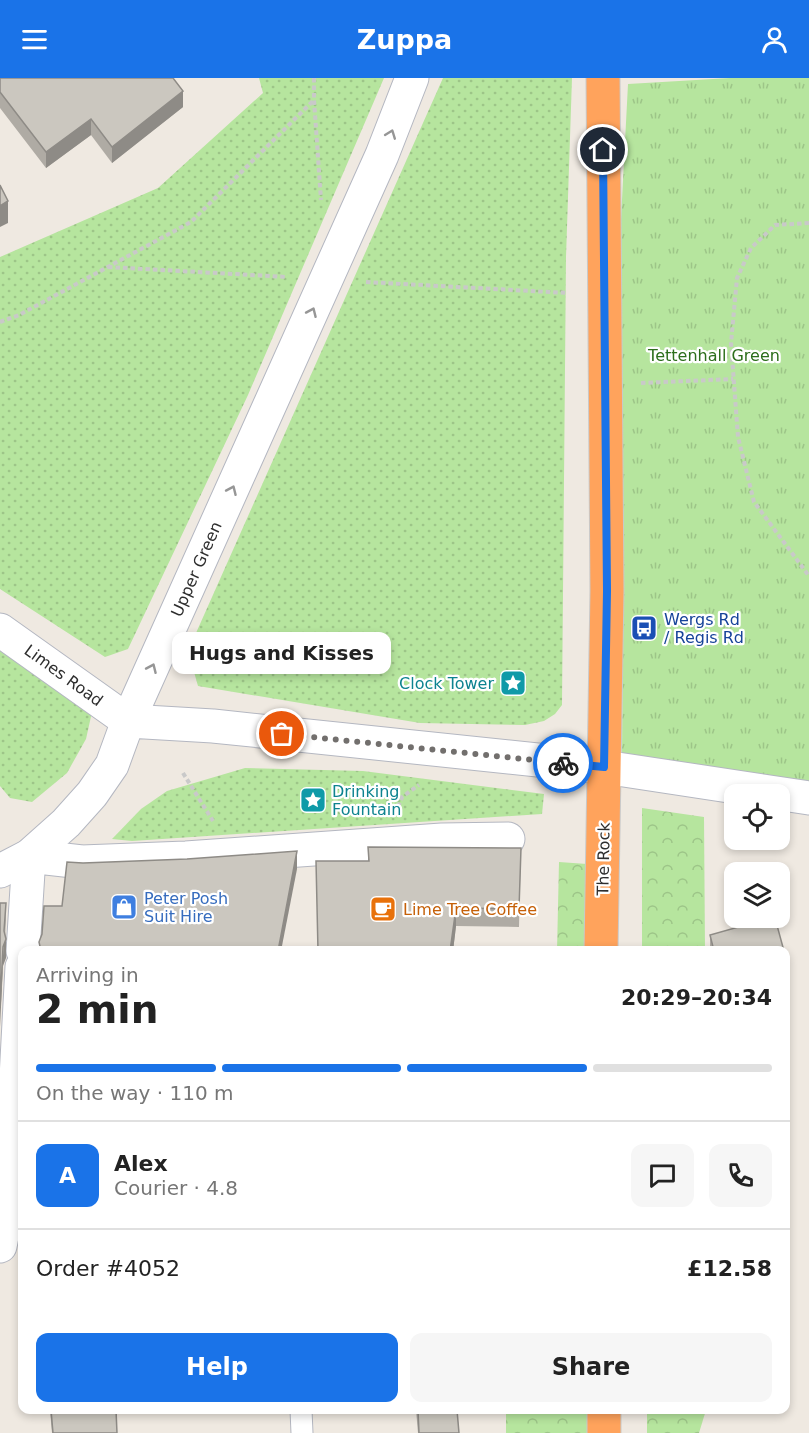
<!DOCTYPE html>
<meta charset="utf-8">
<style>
body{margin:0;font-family:"DejaVu Sans",sans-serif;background:#f6f6f6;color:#222;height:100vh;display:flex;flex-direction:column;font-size:22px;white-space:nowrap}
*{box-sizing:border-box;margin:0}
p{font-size:20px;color:#767676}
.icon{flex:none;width:33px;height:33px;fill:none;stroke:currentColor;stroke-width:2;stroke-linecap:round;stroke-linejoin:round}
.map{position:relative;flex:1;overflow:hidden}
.details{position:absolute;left:18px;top:868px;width:772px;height:468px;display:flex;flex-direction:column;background:#fff;border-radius:12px;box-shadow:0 3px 9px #0003}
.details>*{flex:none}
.controls{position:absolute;left:724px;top:706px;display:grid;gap:12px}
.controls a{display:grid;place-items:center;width:66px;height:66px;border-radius:12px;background:#fff;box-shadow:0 3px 9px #0003;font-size:30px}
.pin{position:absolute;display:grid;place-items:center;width:51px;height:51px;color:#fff;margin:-26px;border:3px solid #fff;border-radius:50%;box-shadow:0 2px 6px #0007}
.courier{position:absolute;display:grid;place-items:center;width:60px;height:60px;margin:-30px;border:4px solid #1a73e8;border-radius:50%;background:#fff;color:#222;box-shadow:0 2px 8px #0007}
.bubble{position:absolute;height:42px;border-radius:12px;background:#fff;box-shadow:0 3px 9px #0003;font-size:20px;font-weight:700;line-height:42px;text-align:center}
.summary em{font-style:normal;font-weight:700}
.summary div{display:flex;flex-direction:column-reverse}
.summary{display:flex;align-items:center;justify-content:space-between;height:102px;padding:0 18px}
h1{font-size:39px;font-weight:700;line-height:45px}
.bar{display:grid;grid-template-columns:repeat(4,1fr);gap:9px 6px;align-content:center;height:72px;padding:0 18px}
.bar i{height:8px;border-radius:4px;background:#e0e0e0}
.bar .current{background:#1a73e8}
.bar p{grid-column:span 4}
.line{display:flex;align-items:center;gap:15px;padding:0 18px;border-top:2px solid #e0e0e0}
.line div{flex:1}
.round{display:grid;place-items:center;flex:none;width:63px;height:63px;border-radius:12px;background:#f6f6f6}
.cta{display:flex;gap:12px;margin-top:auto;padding:12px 18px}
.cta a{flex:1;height:69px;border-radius:12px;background:#1a73e8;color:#fff;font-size:24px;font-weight:700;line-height:69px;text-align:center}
.cta a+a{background:#f6f6f6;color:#222}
header{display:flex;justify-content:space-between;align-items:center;height:78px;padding:0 18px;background:#1a73e8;color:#fff;font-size:27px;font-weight:700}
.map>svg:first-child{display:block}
.grass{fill:url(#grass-dots)}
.forest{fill:url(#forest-crowns)}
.park{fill:url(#park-tufts)}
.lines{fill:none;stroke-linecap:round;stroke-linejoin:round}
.lane-casing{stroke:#b4b7c1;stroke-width:23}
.street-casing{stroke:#b4b7c1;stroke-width:35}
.secondary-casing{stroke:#b4b7c1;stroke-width:35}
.highway-casing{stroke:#c9c9c9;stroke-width:35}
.path{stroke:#c9c9c9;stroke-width:4;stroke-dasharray:4.5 3;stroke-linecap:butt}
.lane{stroke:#fff;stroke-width:21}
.street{stroke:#fff;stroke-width:33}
.secondary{stroke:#fff;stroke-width:33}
.highway{stroke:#ffa35c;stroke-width:33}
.wall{fill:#afaba4}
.shaded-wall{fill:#8e8b86}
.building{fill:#cbc7bf;stroke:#8e8b86;stroke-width:1.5}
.oneway{stroke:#969696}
.done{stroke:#726f6d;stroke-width:6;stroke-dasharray:0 10.8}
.route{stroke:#1a73e8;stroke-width:8}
.labels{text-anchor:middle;stroke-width:4.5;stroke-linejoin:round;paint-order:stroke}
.park-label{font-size:16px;fill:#2c6e1b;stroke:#fff}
.street-label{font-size:16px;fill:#2e2e2e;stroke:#fff}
.transit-label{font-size:16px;fill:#164399;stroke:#fff;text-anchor:start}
.culture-label{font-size:16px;fill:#0d838f;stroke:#fff;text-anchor:end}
.shop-label{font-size:16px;fill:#366cbe;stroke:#fff;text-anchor:start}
.food-label{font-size:16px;fill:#c56008;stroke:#fff;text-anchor:start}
</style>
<header><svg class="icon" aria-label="menu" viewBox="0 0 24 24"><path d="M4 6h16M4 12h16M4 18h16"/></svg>Zuppa<svg class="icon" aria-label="person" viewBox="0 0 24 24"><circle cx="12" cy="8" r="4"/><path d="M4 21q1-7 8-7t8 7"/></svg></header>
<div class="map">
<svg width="809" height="1355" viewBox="0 0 809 1355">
<defs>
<pattern id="grass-dots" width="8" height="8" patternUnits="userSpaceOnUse" patternTransform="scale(1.5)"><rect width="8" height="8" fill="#b6e59e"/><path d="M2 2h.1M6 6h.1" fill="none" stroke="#9dc588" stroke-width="1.8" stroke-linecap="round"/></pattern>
<pattern id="forest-crowns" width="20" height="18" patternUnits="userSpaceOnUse" patternTransform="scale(1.5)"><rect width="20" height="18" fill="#b6e59e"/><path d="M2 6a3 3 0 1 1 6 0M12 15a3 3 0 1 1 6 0" fill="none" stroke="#9dc588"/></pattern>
<pattern id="park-tufts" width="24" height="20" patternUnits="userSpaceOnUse" patternTransform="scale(1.5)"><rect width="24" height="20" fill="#b6e59e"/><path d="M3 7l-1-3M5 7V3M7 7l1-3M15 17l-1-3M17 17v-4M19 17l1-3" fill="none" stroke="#9dc588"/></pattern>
</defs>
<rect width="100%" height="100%" fill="#efe9e1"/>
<g class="grass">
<path d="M 259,0 L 384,0 L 248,317 L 128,571 L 105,579 L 0,511 L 0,179 L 158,110 L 263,15 Z"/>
<path d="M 443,0 L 572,0 L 566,179 L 562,627 L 555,636 L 544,643 L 525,647 L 420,645 L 198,608 L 188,573 Z"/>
<path d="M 0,562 L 92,634 L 86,661 L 67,695 L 32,724 L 10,720 L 0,708 Z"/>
<path d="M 245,690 L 363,693 L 544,716 L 542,736 L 132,763 L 112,761 L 141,731 L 167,713 Z"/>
</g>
<g class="forest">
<path d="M 642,730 L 704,739 L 705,873 L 642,873 Z"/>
<path d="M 559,784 L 587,786 L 588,873 L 557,873 Z"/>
<rect x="506" y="1332" width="89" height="23"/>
<path d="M 647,1332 L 706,1332 L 699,1355 L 647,1355 Z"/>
</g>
<path class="park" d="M 730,0 L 809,0 L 809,707 L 622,678 L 623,536 L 617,218 L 628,6 Z"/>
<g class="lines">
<defs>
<path id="lane" d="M 301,1332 L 302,1355"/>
<g id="street">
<path d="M 0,552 L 128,643 L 382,77 L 412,0"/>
<path d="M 604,689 L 809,720"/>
<path d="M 23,873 L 29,778 L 82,784 L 186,780 L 442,762 L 508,761"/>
<path d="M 0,1168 L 6,1138 L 13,1056 L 22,889"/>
</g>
<path id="secondary" d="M 0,793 L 29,778 L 66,745 L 92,716 L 112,687 L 128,643 L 213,648 L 604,689"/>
<g id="highway">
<path d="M 601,873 L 607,513 L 603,0"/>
<path d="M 604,1332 L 604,1355"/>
</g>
</defs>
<use href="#lane" class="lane-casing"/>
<use href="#street" class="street-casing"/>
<use href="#secondary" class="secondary-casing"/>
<use href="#highway" class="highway-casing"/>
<g class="path">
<path d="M 314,0 L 314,22 L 321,122"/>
<path d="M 809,145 L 775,147 L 751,170 L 737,200 L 731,265 L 738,359 L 754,424 L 809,498"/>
<path d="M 108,189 L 287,199"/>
<path d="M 366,204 L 568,215"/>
<path d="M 0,244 L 19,237 L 191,144 L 314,22"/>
<path d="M 641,305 L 733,301"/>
<path d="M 183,695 L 213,743"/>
<path d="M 398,729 L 402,719 L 419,707"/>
</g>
<use href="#lane" class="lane"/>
<use href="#street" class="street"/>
<use href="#secondary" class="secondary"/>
<use href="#highway" class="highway"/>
</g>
<g class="wall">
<path d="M 0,0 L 183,29 L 112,85 L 91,57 L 46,90 L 0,30 Z"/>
<path d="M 368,769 L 521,770 L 519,849 L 456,848 L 453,873 L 318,873 L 368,783 Z"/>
<path d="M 710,857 L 784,873 L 710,873 Z"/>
<path d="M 50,1332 L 116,1332 L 117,1355 L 52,1355 Z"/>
<path d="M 416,1332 L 457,1332 L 459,1355 L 418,1355 Z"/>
</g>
<g class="shaded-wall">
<path d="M 183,13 L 183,29 L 112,85 L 112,69 Z"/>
<path d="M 91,41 L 91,57 L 46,90 L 46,74 Z"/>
<path d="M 8,123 L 8,145 L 0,149 L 0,128 Z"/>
<path d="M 297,773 L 297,791 L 281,873 L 278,873 Z"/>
<path d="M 6,825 L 5,864 L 6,861 L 6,880 L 3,888 L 0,949 L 0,930 Z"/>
<path d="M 456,830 L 456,848 L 453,873 L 450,873 Z"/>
<path d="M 788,887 L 788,903 L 786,903 L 786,888 Z"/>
</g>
<g class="building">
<path d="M 0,0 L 173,0 L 183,13 L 112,69 L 91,41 L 46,74 L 0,14 Z"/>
<path d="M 0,107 L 8,123 L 0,128 Z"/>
<path d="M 368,769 L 521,770 L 519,831 L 456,830 L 450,873 L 318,873 L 316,783 L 369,783 Z"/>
<path d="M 297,773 L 278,873 L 41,873 L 39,864 L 42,856 L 44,828 L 62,828 L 67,784 L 83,785 L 187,781 Z"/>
<path d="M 0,825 L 6,825 L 4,853 L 6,861 L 3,869 L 0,930 Z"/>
<path d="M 770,840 L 775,840 L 784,873 L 714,873 L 710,857 Z"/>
<path d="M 51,1332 L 116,1332 L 117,1355 L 53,1355 Z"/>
<path d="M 418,1332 L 457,1332 L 459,1355 L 419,1355 Z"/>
</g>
<defs><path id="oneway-chevron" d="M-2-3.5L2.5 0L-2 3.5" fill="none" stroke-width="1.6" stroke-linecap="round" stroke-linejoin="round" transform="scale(1.5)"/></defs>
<g class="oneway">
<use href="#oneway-chevron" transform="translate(391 56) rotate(-69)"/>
<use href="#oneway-chevron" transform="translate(312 234) rotate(-66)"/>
<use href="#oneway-chevron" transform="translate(232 412) rotate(-66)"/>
<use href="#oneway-chevron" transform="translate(152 590) rotate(-66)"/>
</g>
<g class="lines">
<path class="done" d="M 282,656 L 563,685"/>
<path class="route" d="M 563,685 L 604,689 L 607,513 L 603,72"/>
</g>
<defs>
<symbol id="bus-square" viewBox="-11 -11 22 22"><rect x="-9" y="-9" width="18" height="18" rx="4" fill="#1a4fb4" stroke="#fff"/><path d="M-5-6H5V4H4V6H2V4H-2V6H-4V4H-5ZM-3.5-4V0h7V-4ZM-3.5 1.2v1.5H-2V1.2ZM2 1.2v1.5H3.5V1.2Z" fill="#fff"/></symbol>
<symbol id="sight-square" viewBox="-11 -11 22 22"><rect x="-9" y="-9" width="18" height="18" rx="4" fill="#0f9aa8" stroke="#fff"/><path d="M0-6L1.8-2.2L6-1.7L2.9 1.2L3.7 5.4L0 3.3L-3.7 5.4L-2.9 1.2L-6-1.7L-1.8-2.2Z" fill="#fff"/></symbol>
<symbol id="shop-square" viewBox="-11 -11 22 22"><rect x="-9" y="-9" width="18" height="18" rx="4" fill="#3f7fe0" stroke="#fff"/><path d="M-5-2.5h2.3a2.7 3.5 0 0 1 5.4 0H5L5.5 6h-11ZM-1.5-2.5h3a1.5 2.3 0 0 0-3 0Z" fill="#fff"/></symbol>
<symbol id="cafe-square" viewBox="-11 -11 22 22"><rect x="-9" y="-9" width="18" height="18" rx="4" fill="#e8710a" stroke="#fff"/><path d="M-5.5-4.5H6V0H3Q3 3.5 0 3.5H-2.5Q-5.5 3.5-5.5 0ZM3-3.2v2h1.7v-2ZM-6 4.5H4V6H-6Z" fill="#fff"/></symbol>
</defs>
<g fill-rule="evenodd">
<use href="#bus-square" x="629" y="535" width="30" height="30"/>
<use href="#sight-square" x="498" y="590" width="30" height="30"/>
<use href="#sight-square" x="298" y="707" width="30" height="30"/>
<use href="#shop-square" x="109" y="814" width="30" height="30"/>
<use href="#cafe-square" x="368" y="816" width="30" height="30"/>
</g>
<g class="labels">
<g class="park-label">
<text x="714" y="283">Tettenhall Green</text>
</g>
<g class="street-label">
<text transform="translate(196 491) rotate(-66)" y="6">Upper Green</text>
<text transform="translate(64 597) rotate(36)" y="6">Limes Road</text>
<text transform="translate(603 781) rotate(-89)" y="6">The Rock</text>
</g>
<g class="transit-label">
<text x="664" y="547">Wergs Rd<tspan x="664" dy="18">/ Regis Rd</tspan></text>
</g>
<g class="culture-label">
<text x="494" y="611">Clock Tower</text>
<text x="332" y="719" text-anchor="start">Drinking<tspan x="332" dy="18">Fountain</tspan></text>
</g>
<g class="shop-label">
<text x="144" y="826">Peter Posh<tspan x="144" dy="18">Suit Hire</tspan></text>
</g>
<g class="food-label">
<text x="403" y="837">Lime Tree Coffee</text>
</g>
</g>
</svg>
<div class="controls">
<a><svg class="icon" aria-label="locate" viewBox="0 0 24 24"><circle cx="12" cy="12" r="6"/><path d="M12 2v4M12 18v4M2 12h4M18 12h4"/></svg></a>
<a><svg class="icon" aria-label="layers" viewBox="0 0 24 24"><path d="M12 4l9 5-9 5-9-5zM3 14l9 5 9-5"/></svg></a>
</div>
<div class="pin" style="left:282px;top:656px;background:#ea580c"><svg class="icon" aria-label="bag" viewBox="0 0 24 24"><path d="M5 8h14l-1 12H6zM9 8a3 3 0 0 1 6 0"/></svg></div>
<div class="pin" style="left:603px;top:72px;background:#1f2937"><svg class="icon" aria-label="home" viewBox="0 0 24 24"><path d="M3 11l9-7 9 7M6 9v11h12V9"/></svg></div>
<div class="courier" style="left:563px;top:685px"><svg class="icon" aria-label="bike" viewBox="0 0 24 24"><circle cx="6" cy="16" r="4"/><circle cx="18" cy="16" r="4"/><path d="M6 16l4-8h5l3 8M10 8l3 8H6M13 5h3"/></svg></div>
<div class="bubble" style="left:172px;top:554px;width:219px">Hugs and Kisses</div>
<section class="details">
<div class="summary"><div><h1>2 min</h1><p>Arriving in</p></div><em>20:29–20:34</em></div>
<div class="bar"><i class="current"></i><i class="current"></i><i class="current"></i><i></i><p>On the way · 110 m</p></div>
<div class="line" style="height:108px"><b class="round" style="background:#1a73e8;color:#fff">A</b><div><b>Alex</b><p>Courier · 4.8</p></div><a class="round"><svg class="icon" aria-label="chat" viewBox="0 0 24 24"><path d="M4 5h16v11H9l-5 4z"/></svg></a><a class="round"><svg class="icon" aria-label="phone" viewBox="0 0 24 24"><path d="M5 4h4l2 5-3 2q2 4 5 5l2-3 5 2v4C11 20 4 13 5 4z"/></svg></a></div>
<div class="line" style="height:78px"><div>Order #4052</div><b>£12.58</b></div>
<div class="cta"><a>Help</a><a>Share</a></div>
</section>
</div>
